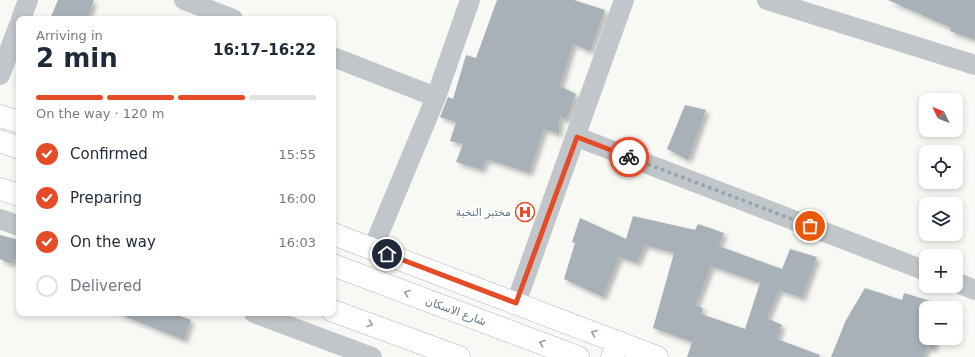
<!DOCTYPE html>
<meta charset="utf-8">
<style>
body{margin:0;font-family:"DejaVu Sans",Vazirmatn,sans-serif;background:#f6f6f7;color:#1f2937;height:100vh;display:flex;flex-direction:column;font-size:15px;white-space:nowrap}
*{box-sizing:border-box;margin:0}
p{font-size:13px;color:#747a83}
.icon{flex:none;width:22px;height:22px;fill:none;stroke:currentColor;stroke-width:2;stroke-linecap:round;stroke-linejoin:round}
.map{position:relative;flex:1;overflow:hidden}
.sheet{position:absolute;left:16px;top:16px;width:320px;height:300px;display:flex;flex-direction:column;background:#fff;border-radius:8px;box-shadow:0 2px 6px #0003}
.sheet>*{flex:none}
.needle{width:26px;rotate:313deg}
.tools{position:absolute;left:919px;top:93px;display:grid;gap:8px}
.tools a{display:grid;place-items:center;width:44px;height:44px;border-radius:8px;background:#fff;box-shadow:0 2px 6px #0003;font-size:20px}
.pin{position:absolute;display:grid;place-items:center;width:34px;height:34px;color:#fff;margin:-17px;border:2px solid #fff;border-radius:50%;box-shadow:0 1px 4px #0007}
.courier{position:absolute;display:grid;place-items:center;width:40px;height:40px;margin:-20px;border:3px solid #e64b27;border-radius:50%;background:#fff;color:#222;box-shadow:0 1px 5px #0007}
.head em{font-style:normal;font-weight:700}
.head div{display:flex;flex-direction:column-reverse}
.head{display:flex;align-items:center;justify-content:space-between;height:68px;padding:0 20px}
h1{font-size:26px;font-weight:700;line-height:30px}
.bar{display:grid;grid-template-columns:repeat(4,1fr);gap:6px 4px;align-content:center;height:48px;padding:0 20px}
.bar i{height:5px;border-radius:3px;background:#e0e1e3}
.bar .current{background:#e64b27}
.bar p{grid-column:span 4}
ol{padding:0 20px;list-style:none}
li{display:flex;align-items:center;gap:12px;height:44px}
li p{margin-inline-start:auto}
li .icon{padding:4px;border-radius:50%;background:#e64b27;color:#fff;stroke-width:4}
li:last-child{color:#747a83}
li i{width:22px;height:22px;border:2px solid #e0e1e3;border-radius:50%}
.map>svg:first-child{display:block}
.building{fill:#a8b1b7;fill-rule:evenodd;filter:url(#shadow)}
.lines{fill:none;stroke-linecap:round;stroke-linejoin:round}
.secondary-casing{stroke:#b3babe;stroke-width:23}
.primary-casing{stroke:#b4babe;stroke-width:23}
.street{stroke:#c1c6ca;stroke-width:20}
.secondary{stroke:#fff;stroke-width:22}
.primary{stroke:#fff;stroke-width:22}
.oneway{stroke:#919ea7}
.done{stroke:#96a3aa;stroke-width:4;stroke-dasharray:0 7.2}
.route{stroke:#e64b27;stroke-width:5}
.labels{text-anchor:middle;stroke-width:4;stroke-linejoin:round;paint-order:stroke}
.poi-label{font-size:11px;fill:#627581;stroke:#fff;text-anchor:end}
.street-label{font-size:11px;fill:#627581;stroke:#fff}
</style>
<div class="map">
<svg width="975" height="357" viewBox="0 0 975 357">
<defs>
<filter id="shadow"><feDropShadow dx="3.5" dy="3.5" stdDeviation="2" flood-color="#0004"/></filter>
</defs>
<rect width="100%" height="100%" fill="#f8f8f5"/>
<g class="building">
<path d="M 58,0 L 94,0 L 87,19 L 50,19 Z"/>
<path d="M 497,0 L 574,0 L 605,10 L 590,51 L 573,44 L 560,86 L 576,94 L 566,120 L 560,117 L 559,134 L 544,129 L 529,173 L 486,159 L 482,170 L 456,162 L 463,144 L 450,141 L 456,122 L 440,117 L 448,97 L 453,99 L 466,55 L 476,58 Z"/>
<path d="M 888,0 L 975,0 L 975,40 L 950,31 L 951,28 Z"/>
<path d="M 685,105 L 706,110 L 688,160 L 667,149 Z"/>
<path d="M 633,216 L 695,230 L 698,224 L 724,233 L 719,246 L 782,269 L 790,249 L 817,257 L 802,298 L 779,290 L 767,318 L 782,325 L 777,339 L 820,355 L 819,357 L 687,357 L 692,342 L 653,328 L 674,253 L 645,245 L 637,263 L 619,257 L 603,297 L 564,279 L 575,243 L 572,242 L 580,218 L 626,239 ZM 711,266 L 760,283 L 745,329 L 701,314 L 703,308 L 696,305 Z"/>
<path d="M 0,235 L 19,240 L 19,255 L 11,264 L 0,259 Z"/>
<path d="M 865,288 L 902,300 L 904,293 L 947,306 L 946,308 L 926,308 L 926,338 L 937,338 L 933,349 L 928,347 L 923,357 L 831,357 L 846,320 Z"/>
<path d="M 116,313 L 172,313 L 191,320 L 184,340 Z"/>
</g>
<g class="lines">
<defs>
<g id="secondary">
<path d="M 0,116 L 19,122"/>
<path d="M 333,234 L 657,357"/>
</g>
<g id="primary">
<path d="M 0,141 L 19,148"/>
<path d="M 0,189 L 19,195"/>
<path d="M 333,265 L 578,357"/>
<path d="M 333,311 L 459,357"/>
<path d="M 612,357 L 618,342"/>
</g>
</defs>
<use href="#secondary" class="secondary-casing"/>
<use href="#primary" class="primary-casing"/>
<g class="street">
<path d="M 184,0 L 233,19"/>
<path d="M 767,0 L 975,65"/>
<path d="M 21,19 L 28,0"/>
<path d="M 333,57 L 436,97"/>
<path d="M 0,75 L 19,25"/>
<path d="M 577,137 L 926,271"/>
<path d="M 0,219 L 19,226"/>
<path d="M 373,248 L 436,97 L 470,0"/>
<path d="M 956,282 L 975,290"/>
<path d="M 516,303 L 624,0"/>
<path d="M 254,313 L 372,357"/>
</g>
<use href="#secondary" class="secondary"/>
<use href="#primary" class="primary"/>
</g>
<defs><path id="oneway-chevron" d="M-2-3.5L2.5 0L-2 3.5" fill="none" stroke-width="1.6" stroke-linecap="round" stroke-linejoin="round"/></defs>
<g class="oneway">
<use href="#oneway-chevron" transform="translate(407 293) rotate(-160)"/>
<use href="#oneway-chevron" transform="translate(370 324) rotate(20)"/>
<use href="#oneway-chevron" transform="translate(594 333) rotate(-159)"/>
<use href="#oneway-chevron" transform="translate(542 343) rotate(-160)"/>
</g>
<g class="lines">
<path class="done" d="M 629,157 L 810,226"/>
<path class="route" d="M 387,254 L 516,303 L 577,137 L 629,157"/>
</g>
<defs>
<symbol id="hospital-ring" viewBox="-11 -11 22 22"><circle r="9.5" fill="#fff" stroke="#e64b27" stroke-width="1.5"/><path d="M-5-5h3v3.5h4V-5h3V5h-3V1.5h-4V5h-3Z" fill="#e64b27"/></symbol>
</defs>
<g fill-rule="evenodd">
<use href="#hospital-ring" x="514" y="201" width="22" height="22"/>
</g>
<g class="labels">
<g class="poi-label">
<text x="511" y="216">مختبر النخبة</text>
</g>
<g class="street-label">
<text transform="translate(456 311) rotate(20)" y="4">شارع الاسكان</text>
</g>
</g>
</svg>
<div class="tools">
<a><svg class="needle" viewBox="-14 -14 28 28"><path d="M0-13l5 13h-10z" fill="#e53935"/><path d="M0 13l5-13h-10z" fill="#747a83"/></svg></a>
<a><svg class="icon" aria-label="locate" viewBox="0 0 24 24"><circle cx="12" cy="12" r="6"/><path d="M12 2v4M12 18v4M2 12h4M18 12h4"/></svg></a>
<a><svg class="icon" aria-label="layers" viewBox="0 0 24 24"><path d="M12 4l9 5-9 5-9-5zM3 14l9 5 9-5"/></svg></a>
<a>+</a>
<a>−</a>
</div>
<div class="pin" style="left:810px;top:226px;background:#ea580c"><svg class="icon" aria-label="bag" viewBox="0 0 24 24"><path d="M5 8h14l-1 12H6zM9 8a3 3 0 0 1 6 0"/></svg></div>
<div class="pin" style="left:387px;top:254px;background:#1f2937"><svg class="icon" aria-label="home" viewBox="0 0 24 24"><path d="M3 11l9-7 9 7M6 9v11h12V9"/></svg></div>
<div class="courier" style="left:629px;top:157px"><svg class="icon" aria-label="bike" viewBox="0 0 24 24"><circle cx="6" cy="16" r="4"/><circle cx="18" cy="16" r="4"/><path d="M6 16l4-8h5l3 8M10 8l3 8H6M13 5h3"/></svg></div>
<section class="sheet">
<div class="head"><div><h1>2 min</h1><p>Arriving in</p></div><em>16:17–16:22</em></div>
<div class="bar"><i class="current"></i><i class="current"></i><i class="current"></i><i></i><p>On the way · 120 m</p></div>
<ol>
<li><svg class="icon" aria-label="check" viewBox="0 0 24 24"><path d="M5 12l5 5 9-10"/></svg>Confirmed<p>15:55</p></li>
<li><svg class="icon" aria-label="check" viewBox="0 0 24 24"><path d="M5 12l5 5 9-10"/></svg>Preparing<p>16:00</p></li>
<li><svg class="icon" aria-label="check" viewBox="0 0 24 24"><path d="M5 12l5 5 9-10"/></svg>On the way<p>16:03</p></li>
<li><i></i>Delivered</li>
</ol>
</section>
</div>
